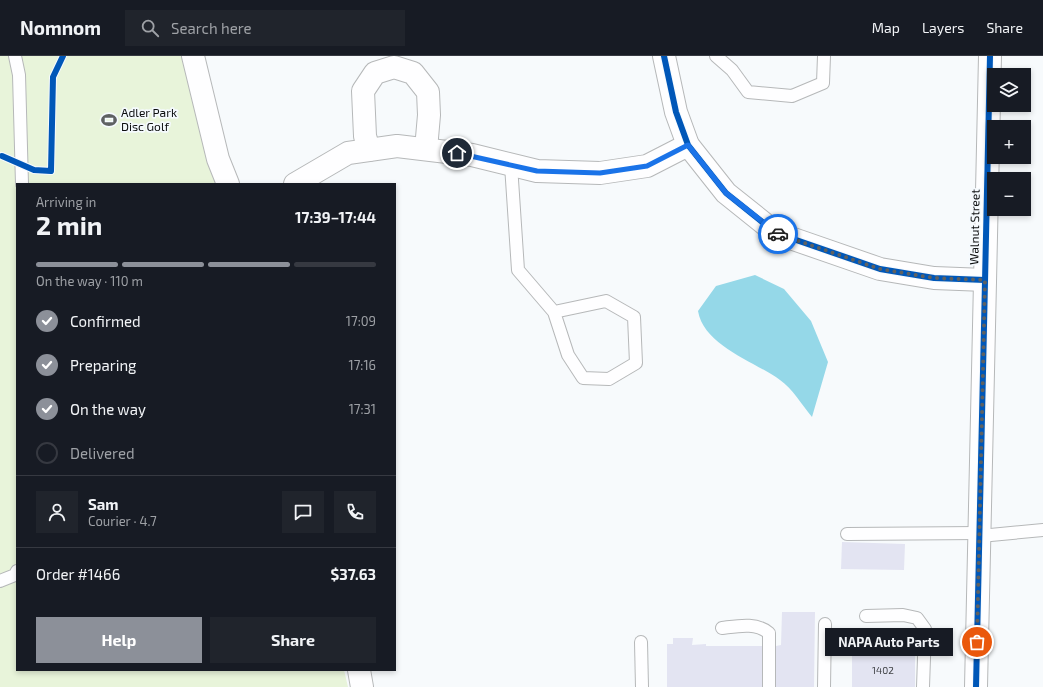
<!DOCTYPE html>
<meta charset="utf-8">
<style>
body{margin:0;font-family:"Exo 2",sans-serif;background:#20242c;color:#f1f3f6;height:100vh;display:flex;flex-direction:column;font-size:15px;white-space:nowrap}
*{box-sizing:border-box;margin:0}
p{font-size:13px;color:#9ea1a6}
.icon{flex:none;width:22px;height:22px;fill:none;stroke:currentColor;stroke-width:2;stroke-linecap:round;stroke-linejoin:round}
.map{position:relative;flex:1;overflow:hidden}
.details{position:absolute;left:16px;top:127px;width:380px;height:488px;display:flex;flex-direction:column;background:#171b24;border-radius:0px;box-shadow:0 2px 6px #0003}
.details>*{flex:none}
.tools{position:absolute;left:987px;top:12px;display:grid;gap:8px}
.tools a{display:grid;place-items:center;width:44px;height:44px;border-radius:0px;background:#171b24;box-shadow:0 2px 6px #0003;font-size:20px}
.pin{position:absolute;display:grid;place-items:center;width:34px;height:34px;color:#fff;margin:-17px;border:2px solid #fff;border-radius:50%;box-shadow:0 1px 4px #0007}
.courier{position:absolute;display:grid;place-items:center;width:40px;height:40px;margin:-20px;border:3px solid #1a73e8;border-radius:50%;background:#fff;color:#222;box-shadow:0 1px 5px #0007}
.bubble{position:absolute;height:28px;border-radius:0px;background:#171b24;box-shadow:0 2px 6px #0003;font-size:13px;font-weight:700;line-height:28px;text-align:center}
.summary em{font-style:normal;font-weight:700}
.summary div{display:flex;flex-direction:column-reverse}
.summary{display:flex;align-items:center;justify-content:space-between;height:68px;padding:0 20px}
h1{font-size:26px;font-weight:700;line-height:30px}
.bar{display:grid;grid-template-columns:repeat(4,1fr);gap:6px 4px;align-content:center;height:48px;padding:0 20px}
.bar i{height:5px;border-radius:3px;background:#363941}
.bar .selected{background:#8c9099}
.bar p{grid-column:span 4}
.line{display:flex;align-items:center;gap:10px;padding:0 20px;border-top:1px solid #363941}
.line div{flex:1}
.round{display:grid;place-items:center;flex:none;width:42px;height:42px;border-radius:0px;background:#20242c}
ol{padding:0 20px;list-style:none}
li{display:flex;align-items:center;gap:12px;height:44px}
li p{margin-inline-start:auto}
li .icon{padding:4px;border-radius:50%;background:#8c9099;color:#fff;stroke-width:4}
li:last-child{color:#9ea1a6}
li i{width:22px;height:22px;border:2px solid #363941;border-radius:50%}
.action{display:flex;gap:8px;margin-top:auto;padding:8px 20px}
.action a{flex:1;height:46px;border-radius:0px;background:#8c9099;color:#fff;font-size:16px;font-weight:700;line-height:46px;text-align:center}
.action a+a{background:#20242c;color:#f1f3f6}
header{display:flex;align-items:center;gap:24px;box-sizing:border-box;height:56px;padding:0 20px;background:#171b24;border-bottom:1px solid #363941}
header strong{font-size:19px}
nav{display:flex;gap:22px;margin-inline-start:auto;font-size:14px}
.search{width:280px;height:36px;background:#20242c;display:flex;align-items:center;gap:10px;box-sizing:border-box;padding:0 14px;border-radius:0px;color:#9ea1a6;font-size:15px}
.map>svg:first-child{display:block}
.green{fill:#e8f4da}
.water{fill:#95d8e8}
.building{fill:#e3e4f2}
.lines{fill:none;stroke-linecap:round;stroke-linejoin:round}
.lane-casing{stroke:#b6b8b9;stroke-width:14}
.street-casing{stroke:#b6b8b9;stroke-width:24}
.lane{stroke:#fefeff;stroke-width:12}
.street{stroke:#fefeff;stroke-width:22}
.cycleway-casing{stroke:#f5fafe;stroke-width:8}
.cycleway{stroke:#0057b8;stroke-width:6}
.done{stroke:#5e6162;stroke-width:4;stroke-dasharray:0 7.2}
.route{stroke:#1a73e8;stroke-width:5}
.labels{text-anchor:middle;stroke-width:3.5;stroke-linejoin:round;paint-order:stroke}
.number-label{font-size:10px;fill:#424448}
.poi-label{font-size:12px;fill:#0c0e0f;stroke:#f5fafe;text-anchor:start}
.street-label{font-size:12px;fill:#0c0e0f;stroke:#f5fafe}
</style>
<header>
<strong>Nomnom</strong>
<div class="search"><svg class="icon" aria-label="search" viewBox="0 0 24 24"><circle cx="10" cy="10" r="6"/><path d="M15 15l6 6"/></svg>Search here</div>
<nav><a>Map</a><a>Layers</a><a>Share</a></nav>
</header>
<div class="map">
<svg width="1043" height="631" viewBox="0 0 1043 631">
<rect width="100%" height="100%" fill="#f7fafc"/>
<path class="green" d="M 0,0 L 185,0 L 226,128 L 17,128 L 17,614 L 344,614 L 348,631 L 0,631 Z"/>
<path class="water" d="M 755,219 L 784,233 L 811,265 L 828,306 L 812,361 C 802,349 792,332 780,324 C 754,305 704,290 698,255 L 716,230 Z"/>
<g class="building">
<path d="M 842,486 L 905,488 L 904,514 L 841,513 Z"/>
<path d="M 782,556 L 815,556 L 814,631 L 776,631 L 776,590 L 781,589 Z"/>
<path d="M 673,582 L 693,582 L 692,589 L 706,588 L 706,590 L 762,590 L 762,631 L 667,631 L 667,588 L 673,588 Z"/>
<rect x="852" y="597" width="63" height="34"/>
</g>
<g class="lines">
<defs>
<g id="lane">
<path d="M 15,0 L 19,19 L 22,128"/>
<path d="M 716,0 L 732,14 L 748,36 L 792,40 L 823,27 L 824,0"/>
<path d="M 511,109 L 518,214 L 554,256 L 568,299 L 583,322 L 609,323 L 636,307 L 634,261 L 606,245 L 554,256"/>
<path d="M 847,478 L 979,477"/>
<path d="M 980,480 L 1043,474"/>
<path d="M 0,525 L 15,519 L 17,515"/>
<path d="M 866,560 L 903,559 L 917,562 L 925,573 L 923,631"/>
<path d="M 722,572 C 738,570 756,566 769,577 L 769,631"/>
<path d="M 641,586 L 642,631"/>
<path d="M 824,631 L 825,568"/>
</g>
<g id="street">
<path d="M 193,0 L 218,103 L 228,128"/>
<path d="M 664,0 L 676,56 L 688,89 L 726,137 L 776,177 L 880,213 L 934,222 L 985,224"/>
<path d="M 369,94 L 365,80 L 363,35 L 375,17 L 394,11 L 413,17 L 428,36 L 429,59 L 426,93"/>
<path d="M 295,128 L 348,97 L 397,90 L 472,99 L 537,115 L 600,117 L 647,110 L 688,89"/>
<path d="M 359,614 L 362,631"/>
<path d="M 976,631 L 990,0"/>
</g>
</defs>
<use href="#lane" class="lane-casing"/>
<use href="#street" class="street-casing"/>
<use href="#lane" class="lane"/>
<use href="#street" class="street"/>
<defs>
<g id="cycleway">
<path d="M 664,0 L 676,56 L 688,89 L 726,137 L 776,177 L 880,213 L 934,222 L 985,224"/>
<path d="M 2,100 L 34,114 L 51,115 L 53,21 L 63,0"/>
<path d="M 976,631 L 990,0"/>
</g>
</defs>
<use href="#cycleway" class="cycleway-casing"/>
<use href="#cycleway" class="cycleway"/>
</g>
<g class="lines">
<path class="done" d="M 778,178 L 880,213 L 934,222 L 985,224 L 977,586"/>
<path class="route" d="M 457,97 L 537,115 L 600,117 L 647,110 L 688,89 L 726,137 L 778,178"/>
</g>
<defs>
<symbol id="stadium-bare" viewBox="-9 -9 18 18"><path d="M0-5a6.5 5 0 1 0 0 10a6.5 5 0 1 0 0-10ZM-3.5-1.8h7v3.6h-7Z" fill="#5e6162" stroke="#f5fafe" stroke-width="2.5" paint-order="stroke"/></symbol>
</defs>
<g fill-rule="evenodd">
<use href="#stadium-bare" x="98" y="53" width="22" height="22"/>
</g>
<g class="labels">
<g class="number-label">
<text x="883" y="618">1402</text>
</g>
<g class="poi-label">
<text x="121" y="61">Adler Park<tspan x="121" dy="14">Disc Golf</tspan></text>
</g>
<g class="street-label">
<text transform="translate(975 171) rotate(-89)" y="4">Walnut Street</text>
</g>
</g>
</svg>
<div class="tools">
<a><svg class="icon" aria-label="layers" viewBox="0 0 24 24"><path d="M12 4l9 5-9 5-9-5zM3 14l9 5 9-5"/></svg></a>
<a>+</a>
<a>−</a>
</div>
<div class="pin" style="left:977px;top:586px;background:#ea580c"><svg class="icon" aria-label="bag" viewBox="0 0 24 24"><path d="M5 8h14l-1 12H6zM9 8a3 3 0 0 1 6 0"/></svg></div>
<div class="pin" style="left:457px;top:97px;background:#1f2937"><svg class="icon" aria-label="home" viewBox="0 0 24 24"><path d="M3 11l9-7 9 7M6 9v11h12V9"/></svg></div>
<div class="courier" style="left:778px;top:178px"><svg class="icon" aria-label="car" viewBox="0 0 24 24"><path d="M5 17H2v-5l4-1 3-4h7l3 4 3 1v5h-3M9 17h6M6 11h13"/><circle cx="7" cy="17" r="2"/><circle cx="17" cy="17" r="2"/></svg></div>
<div class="bubble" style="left:825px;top:572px;width:128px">NAPA Auto Parts</div>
<section class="details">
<div class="summary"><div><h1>2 min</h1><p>Arriving in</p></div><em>17:39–17:44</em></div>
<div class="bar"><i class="selected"></i><i class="selected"></i><i class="selected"></i><i></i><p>On the way · 110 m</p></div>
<ol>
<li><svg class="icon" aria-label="check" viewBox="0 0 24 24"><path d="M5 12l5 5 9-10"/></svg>Confirmed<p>17:09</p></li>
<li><svg class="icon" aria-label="check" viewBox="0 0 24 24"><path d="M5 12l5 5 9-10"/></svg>Preparing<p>17:16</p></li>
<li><svg class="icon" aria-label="check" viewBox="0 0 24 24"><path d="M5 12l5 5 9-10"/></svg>On the way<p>17:31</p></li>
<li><i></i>Delivered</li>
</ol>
<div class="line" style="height:72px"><a class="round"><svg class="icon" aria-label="person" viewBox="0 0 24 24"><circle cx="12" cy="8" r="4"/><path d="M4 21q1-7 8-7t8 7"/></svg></a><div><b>Sam</b><p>Courier · 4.7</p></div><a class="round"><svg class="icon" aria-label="chat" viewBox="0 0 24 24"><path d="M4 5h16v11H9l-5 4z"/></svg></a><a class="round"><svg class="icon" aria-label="phone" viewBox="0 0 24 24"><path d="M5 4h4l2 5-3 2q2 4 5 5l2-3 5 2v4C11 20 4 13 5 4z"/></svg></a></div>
<div class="line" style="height:52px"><div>Order #1466</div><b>$37.63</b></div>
<div class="action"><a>Help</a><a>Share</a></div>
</section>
</div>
